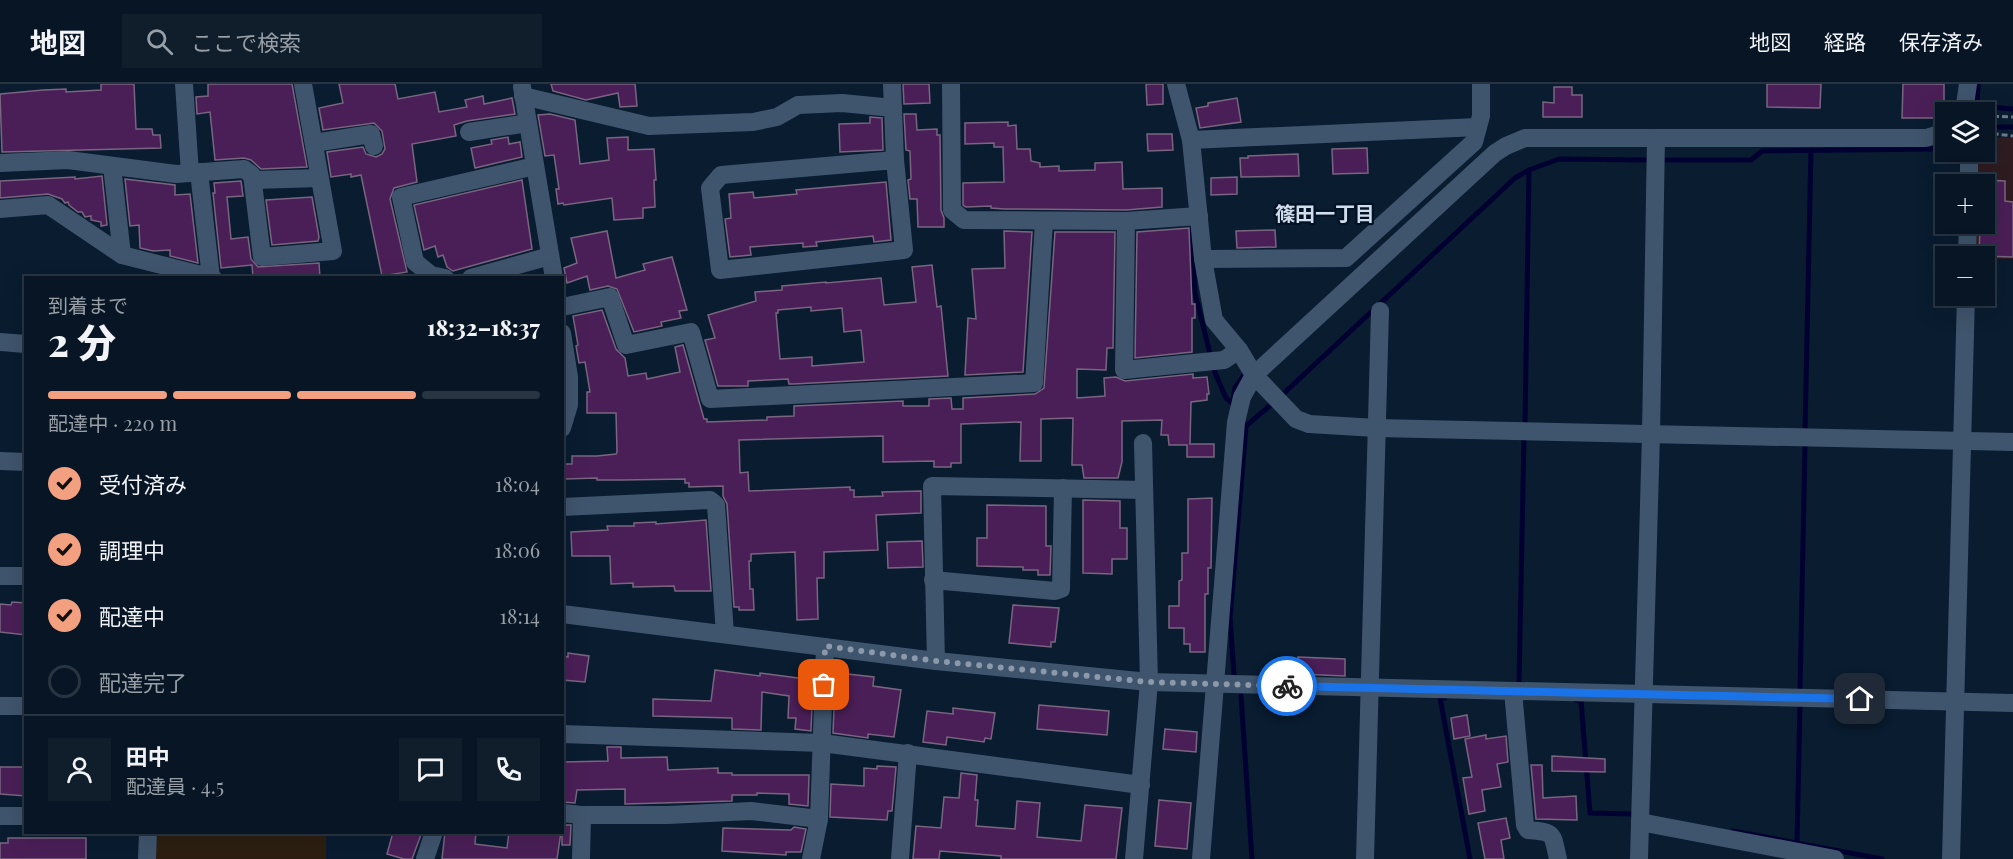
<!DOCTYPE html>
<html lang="ja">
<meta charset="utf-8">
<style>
body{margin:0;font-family:"Playfair Display","Noto Sans JP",serif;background:#101e2c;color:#f1f3f6;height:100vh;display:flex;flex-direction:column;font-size:22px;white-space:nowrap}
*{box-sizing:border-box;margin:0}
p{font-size:20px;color:#989fa6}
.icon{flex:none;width:33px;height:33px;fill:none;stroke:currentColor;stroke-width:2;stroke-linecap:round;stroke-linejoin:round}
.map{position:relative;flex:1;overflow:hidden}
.drawer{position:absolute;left:24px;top:192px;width:540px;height:558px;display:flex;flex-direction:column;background:#071524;border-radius:0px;box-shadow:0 6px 24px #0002,0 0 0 2px #283441}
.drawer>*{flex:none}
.controls{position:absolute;left:1935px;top:18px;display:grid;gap:12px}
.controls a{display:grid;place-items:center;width:60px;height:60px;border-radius:0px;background:#071524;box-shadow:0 6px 24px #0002,0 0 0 2px #283441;font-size:30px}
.pin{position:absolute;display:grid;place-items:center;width:51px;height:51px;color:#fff;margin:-26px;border-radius:12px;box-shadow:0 3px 9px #0006}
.courier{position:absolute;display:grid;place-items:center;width:60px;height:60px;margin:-30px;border:4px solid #1a73e8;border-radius:50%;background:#fff;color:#222;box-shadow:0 2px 8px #0007}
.head em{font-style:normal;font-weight:800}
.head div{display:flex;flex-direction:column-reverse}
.head{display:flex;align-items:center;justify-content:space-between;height:102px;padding:0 24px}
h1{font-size:39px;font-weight:800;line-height:45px}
.bar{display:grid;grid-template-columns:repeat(4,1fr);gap:9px 6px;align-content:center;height:72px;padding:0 24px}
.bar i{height:8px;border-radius:4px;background:#283441}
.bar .selected{background:#f2a07f}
.bar p{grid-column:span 4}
.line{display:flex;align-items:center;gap:15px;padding:0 24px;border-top:2px solid #283441}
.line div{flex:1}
.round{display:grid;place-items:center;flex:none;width:63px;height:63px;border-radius:0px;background:#101e2c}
ol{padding:0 24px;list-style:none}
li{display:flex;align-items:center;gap:18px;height:66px}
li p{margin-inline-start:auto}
li .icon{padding:6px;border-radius:50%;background:#f2a07f;color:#111;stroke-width:4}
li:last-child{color:#989fa6}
li i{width:33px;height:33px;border:3px solid #283441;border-radius:50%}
header{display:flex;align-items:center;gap:36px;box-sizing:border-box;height:84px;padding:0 30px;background:#071524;border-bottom:2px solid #283441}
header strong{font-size:28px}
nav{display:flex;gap:33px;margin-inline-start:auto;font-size:21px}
.search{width:420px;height:54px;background:#101e2c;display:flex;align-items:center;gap:15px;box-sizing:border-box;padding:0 21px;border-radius:0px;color:#989fa6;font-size:22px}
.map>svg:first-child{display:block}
.industrial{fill:#2e1c21}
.education{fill:#2c1f12}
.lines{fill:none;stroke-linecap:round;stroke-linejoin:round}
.stream{stroke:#000031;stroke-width:5}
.building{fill:#4a1f57;stroke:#796580;stroke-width:1.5;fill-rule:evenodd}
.path{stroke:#6b7b8c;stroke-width:3;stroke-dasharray:6 3;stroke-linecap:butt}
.minor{stroke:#3f556d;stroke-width:18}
.done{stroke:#8b99aa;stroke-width:6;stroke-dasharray:0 10.8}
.route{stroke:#1a73e8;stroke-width:8}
.labels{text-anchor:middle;stroke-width:4.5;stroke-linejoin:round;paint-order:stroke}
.neighbourhood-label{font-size:20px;font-weight:bold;fill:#d1ddec;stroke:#021226}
</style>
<header>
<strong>地図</strong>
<div class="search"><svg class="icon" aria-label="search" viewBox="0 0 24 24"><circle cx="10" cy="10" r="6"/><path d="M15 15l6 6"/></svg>ここで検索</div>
<nav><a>地図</a><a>経路</a><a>保存済み</a></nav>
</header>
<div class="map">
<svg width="2013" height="775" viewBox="0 0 2013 775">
<rect width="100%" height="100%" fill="#091c30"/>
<path class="industrial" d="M 1995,53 L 2013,54 L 2013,175 L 1985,175 L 1984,172 L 1971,172 L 1972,140 L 1984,140 L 1984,100 L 1973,100 L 1974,68 L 1984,68 L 1985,58 Z"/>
<rect class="education" x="155" y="749" width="171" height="26"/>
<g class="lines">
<g class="stream">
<path d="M 1978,0 L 1977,22 L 2013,25"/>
<path d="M 1984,43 L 2013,43"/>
<path d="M 1660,76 L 1751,76 L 1762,67 L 1930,65 L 1946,63"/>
<path d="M 1191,145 L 1195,209 L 1210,270"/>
<path d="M 1213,284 L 1226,314 L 1232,319"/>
<path d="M 1283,310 L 1515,94 L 1529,86"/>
<path d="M 1233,315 L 1235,304 L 1244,291"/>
<path d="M 1525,340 L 1529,86 L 1559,75 L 1649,76"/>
<path d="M 1805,348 L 1811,66"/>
<path d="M 1234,590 L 1230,534 L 1246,342 L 1274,318"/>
<path d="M 1519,599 L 1524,353"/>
<path d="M 1800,607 L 1805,361"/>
<path d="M 1241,612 L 1252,775"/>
<path d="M 1445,614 L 1440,614 L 1470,775"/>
<path d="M 1576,616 L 1581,617 L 1590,729 L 1633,730"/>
<path d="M 1733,747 L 1882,775"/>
<path d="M 1797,758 L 1800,620"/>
</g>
</g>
<g class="building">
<path d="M 101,0 L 134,0 L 136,45 L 152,45 L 153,51 L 160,51 L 161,64 L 2,68 L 0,10 L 43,6 L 66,5 L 66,8 L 101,6 Z"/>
<path d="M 208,0 L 292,0 L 307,83 L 261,85 L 251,76 L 244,74 L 215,76 L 210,28 L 197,30 L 196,13 L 208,12 Z"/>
<path d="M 339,0 L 395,0 L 398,15 L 435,8 L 439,28 L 467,23 L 465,16 L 483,12 L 484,20 L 512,14 L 515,30 L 467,37 L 454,41 L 456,52 L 412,60 L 417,98 L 394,104 L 390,115 L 407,188 L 382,192 L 361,91 L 351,93 L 351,90 L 331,93 L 327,68 L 363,63 L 366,70 L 376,73 L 382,70 L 385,65 L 382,47 L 374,39 L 323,46 L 319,24 L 343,19 Z"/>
<path d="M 551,0 L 635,0 L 637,22 L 620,23 L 618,9 L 586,16 L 553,7 Z"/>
<path d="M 903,0 L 929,0 L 930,19 L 904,20 Z"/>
<path d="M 1146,0 L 1163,0 L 1163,20 L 1147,21 Z"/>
<path d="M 1767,0 L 1821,0 L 1820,24 L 1767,23 Z"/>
<path d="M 1903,0 L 1944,0 L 1944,34 L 1902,34 Z"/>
<path d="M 1554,3 L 1572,3 L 1572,11 L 1582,11 L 1582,33 L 1543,33 L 1543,18 L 1554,19 Z"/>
<path d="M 1237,14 L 1241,38 L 1200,44 L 1196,24 L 1208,22 L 1208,19 Z"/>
<path d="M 550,30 L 575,36 L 580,80 L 609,76 L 607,54 L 628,53 L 628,66 L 654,65 L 656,96 L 654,96 L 655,123 L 643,124 L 643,134 L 614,136 L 612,114 L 564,121 L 563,119 L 558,120 L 556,105 L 559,105 L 554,71 L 545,72 L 538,31 Z"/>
<path d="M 904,30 L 916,30 L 917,46 L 937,45 L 937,51 L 940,51 L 941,126 L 944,134 L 944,143 L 918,143 L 917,115 L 910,115 L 908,96 L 911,95 L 910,67 L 906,66 Z"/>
<path d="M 870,33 L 882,34 L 883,66 L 840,68 L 839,40 L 870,39 Z"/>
<path d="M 1008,38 L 1008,42 L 1016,41 L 1017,65 L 1030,65 L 1031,77 L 1040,79 L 1040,83 L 1059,82 L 1059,87 L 1095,86 L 1095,79 L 1122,78 L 1123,105 L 1162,104 L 1162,123 L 1126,126 L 1004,125 L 991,124 L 991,122 L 966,123 L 963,121 L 963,99 L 1004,98 L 1003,63 L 994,63 L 994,59 L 965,60 L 965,39 Z"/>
<path d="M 1147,50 L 1172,50 L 1173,66 L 1148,67 Z"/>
<path d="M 508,53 L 509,60 L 520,58 L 522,73 L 475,84 L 471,64 L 492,60 L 491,56 Z"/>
<path d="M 1367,64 L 1368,89 L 1333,90 L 1332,65 Z"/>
<path d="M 1298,70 L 1299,92 L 1241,93 L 1240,74 L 1248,74 L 1248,72 Z"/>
<path d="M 102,92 L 107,141 L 101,142 L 101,138 L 91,136 L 91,132 L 85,133 L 82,128 L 78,128 L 69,121 L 68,118 L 65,119 L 62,115 L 48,110 L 0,114 L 0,97 L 75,93 L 75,95 Z"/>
<path d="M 1237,93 L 1237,110 L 1211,111 L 1211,94 Z"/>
<path d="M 125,95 L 175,101 L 175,111 L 190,110 L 198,179 L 170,172 L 170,166 L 153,167 L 140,164 L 139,141 L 130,142 Z"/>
<path d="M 522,96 L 532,165 L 453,187 L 447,183 L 443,171 L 438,173 L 435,162 L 424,166 L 414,121 Z"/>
<path d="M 1984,96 L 2005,97 L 2005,117 L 2013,118 L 2013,173 L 1979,172 L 1980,140 L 1984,140 Z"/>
<path d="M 241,97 L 243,112 L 227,113 L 231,155 L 248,153 L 251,175 L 258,183 L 319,179 L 320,194 L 253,194 L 252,181 L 221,184 L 213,109 L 215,109 L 214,99 Z"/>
<path d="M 886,98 L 891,156 L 874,158 L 873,152 L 816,158 L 817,162 L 803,163 L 803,159 L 750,163 L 751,171 L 730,173 L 725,135 L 731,134 L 729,110 L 753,108 L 754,114 L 797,110 L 796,106 Z"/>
<path d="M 312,113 L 319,153 L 318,157 L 272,161 L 266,116 Z"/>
<path d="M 1189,144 L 1192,220 L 1195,220 L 1195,234 L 1192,234 L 1192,268 L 1135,274 L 1137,148 Z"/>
<path d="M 1275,146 L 1276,163 L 1237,164 L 1236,147 Z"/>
<path d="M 607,147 L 616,194 L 645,186 L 643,180 L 672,173 L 687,226 L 679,227 L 681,234 L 661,238 L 662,242 L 634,248 L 617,205 L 608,202 L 590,206 L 587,192 L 567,199 L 564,184 L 577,179 L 571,154 Z"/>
<path d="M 1004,147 L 1032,148 L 1023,288 L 965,291 L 968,234 L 976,235 L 972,185 L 1005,184 Z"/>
<path d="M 1055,148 L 1115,148 L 1113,264 L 1107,264 L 1106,286 L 1077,285 L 1077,314 L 1105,312 L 1104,294 L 1116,293 L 1125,297 L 1193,290 L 1193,294 L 1207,293 L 1209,310 L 1207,310 L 1207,316 L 1191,318 L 1190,360 L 1214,360 L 1214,373 L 1187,373 L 1187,361 L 1169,361 L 1168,351 L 1161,351 L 1162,336 L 1122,337 L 1122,378 L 1118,394 L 1084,394 L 1082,381 L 1072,381 L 1073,334 L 1041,335 L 1041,377 L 1020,377 L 1021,338 L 961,340 L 961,379 L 951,379 L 951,383 L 934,383 L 934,377 L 883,378 L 883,352 L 739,356 L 740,389 L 748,388 L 749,407 L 850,403 L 850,406 L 854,406 L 854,413 L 883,412 L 882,408 L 921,407 L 921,429 L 876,431 L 878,466 L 824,468 L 824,494 L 817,494 L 818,535 L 797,536 L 795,468 L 751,470 L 751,477 L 749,477 L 750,505 L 753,505 L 754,526 L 739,526 L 739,523 L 734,523 L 727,420 L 723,412 L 723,402 L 689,403 L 689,399 L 685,399 L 685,395 L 622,396 L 597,396 L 597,394 L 565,395 L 565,380 L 572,380 L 572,372 L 597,372 L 616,370 L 617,368 L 616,329 L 587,329 L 587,308 L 590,308 L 585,278 L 579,279 L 576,262 L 578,261 L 573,232 L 602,226 L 616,265 L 625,274 L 628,292 L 646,289 L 647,295 L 680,288 L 675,263 L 683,261 L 704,335 L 707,335 L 707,338 L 767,336 L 767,333 L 794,332 L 794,322 L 903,317 L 903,322 L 929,322 L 929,315 L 951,314 L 952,325 L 963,325 L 963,314 L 1035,310 L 1044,304 Z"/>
<path d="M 932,181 L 937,223 L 941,222 L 948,292 L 793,300 L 789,300 L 788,295 L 748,297 L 748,302 L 718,302 L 705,256 L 715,254 L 708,231 L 756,217 L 755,208 L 782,206 L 782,202 L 826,198 L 826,199 L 881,194 L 884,221 L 916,218 L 912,183 ZM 811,223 L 811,227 L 842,224 L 844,248 L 861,246 L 864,278 L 812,282 L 812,273 L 780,275 L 776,229 L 778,229 L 778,226 Z"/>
<path d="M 1212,414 L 1211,484 L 1208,484 L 1208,510 L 1205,510 L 1205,568 L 1190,568 L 1190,560 L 1184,560 L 1184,544 L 1169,544 L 1169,522 L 1179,522 L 1179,497 L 1182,496 L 1182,469 L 1188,469 L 1188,415 Z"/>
<path d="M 1083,416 L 1120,417 L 1120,444 L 1127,444 L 1127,475 L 1112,475 L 1112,490 L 1083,489 Z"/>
<path d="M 987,421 L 1046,422 L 1046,462 L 1051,462 L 1050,491 L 1038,491 L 1038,486 L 1023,486 L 1023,483 L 977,482 L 977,454 L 987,454 Z"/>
<path d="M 706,436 L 711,507 L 675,507 L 674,502 L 633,503 L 633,499 L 611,500 L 610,472 L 572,472 L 571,448 L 608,446 L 607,442 L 634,442 L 634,439 L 656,438 L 656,440 Z"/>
<path d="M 922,457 L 923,483 L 888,484 L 887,458 Z"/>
<path d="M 12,518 L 26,519 L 26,551 L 0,548 L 0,520 L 11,521 Z"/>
<path d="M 1013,521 L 1059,524 L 1055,558 L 1051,558 L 1051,563 L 1009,559 Z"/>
<path d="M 568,569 L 589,572 L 585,598 L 562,596 L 562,572 L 568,573 Z"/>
<path d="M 1298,573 L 1345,575 L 1345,592 L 1298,590 Z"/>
<path d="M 715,586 L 760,592 L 760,589 L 813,596 L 811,647 L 795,645 L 796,634 L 788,634 L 789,612 L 762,608 L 761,646 L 732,645 L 732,634 L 653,632 L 653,615 L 711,617 Z"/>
<path d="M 839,589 L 874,593 L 873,602 L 901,606 L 894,653 L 868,650 L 868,654 L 833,649 L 835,599 L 838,599 Z"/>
<path d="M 1039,621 L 1109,627 L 1107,651 L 1037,645 Z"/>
<path d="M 953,624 L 995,629 L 991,655 L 985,654 L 984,658 L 947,653 L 946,661 L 923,658 L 927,627 L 953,630 Z"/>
<path d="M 1467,631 L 1470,652 L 1454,655 L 1451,634 Z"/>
<path d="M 1165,645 L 1197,648 L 1196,668 L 1163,665 Z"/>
<path d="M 1486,651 L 1486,655 L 1506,652 L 1508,678 L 1497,680 L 1501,703 L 1482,706 L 1485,727 L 1469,730 L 1463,694 L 1472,693 L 1465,655 Z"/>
<path d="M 607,663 L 621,663 L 621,674 L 667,673 L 668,686 L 718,684 L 718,689 L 732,689 L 732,691 L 809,691 L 808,722 L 789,720 L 789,710 L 757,709 L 757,711 L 732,711 L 732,717 L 625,720 L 625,705 L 577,706 L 575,719 L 562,718 L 562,678 L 608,677 Z"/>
<path d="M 1552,672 L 1605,675 L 1605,688 L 1552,687 Z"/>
<path d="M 1531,681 L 1542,681 L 1543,714 L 1576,712 L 1577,736 L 1536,735 Z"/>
<path d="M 877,682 L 896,683 L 892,727 L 888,727 L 887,736 L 830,733 L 831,700 L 864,702 L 864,684 L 877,685 Z"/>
<path d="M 0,683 L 26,683 L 26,712 L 0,710 Z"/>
<path d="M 961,689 L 977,691 L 975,716 L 978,716 L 976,742 L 1015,745 L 1017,717 L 1040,719 L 1037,753 L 1081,757 L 1085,721 L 1122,724 L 1116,775 L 1001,775 L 1001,772 L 940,767 L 939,775 L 913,775 L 916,742 L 941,744 L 944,713 L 959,714 Z"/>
<path d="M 1159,716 L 1191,719 L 1187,765 L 1155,762 Z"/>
<path d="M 1506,734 L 1510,754 L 1501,756 L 1504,775 L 1485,775 L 1478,739 Z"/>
<path d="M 562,741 L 571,741 L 570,761 L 562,761 Z"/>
<path d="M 794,743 L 806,745 L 801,768 L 786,768 L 786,771 L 722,767 L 723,744 L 791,746 Z"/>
<path d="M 393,748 L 422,748 L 412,775 L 404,775 L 387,770 Z"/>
<path d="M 445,748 L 476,748 L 475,760 L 507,764 L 509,748 L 561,748 L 557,775 L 442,775 Z"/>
<path d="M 8,754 L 86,754 L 86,775 L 0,775 L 0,759 L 8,759 Z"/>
</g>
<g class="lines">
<g class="path">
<path d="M 1984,32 L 2013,33"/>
<path d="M 1984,53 L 1996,50 L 2013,52"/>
</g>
<g class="minor">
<path d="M 184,0 L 190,89"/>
<path d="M 892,0 L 895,76 L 904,166 L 720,186 L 710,104 L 721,91 L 895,76"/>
<path d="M 951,0 L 952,126 L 964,136 L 1126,137 L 1199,132"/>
<path d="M 1176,0 L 1191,56 L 1203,175 L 1214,236 L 1239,266 L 1254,291 L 1296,335 L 1309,340 L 1376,344 L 2013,358"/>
<path d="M 522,3 L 554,194"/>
<path d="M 523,12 L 649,42 L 753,38 L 777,33 L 798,21 L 842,19 L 893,24"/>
<path d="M 1964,28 L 1968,0"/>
<path d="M 469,48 L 528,39"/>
<path d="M 1191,56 L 1478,43"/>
<path d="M 314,59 L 371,50 L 374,62"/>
<path d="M 0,79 L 68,76 L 176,90 L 244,85 L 252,91 L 262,173 L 333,167 L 303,0"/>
<path d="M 199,88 L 211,194"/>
<path d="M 253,96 L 320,94"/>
<path d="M 1969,100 L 1969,68"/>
<path d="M 0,125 L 48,121 L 122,171 L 112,82"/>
<path d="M 1126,137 L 1124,286 L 1224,276 L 1239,266"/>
<path d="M 122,171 L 213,194"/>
<path d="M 1967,172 L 1968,140"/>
<path d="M 1203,175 L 1346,174 L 1474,58 L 1481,32 L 1481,0"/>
<path d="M 445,194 L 431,191 L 415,178 L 401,113 L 535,82"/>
<path d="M 471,194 L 550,172"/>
<path d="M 562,223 L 610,213 L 626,261 L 691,248 L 710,315 L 1034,299 L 1044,137"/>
<path d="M 562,249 L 569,293 L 569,321 L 562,344"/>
<path d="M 0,258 L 26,260"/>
<path d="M 0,377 L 26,378"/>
<path d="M 562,423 L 710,416 L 716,421 L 725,550"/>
<path d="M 0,492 L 26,492"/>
<path d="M 933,496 L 1055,507 L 1061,505 L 1063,404"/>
<path d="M 562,530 L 936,577 L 1149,598 L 2013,619"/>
<path d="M 936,577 L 932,402 L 1144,406"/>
<path d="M 1513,607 L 1525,741 L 1528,746 C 1556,748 1552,750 1558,775"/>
<path d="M 0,622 L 26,622"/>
<path d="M 562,650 L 822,659 L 1141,701"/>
<path d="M 562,729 L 582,731 L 668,731 L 751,727 L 819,735"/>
<path d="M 0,732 L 26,732"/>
<path d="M 1640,738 L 1835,775"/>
<path d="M 147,775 L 148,748"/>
<path d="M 425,775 L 434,748"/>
<path d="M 581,775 L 582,731"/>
<path d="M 811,775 L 819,735 L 825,563"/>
<path d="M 900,775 L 908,669"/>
<path d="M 1134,775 L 1149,598 L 1143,359"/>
<path d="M 1201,775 L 1236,338 L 1242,313 L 1254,291 L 1495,69 L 1506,62 L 1525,54 L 1926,54 L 1946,48"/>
<path d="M 1365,775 L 1380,227"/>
<path d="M 1639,775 L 1651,350 L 1656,54"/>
<path d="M 1951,775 L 1966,212"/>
</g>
</g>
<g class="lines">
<path class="done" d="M 824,601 L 825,562 L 936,577 L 1149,598 L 1287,602"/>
<path class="route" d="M 1287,602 L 1860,615"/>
</g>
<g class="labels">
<g class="neighbourhood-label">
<text x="1325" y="137">篠田一丁目</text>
</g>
</g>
</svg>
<div class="controls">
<a><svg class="icon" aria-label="layers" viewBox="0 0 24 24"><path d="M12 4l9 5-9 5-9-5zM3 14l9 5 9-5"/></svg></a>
<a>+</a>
<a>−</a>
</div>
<div class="pin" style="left:824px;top:601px;background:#ea580c"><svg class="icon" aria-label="bag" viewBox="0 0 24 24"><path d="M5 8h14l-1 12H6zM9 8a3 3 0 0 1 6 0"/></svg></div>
<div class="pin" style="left:1860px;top:615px;background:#1f2937"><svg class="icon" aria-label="home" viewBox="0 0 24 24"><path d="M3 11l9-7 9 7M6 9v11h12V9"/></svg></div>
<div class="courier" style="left:1287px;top:602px"><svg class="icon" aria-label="bike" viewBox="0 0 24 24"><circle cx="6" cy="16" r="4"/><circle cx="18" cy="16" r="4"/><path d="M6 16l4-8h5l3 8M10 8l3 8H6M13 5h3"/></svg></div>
<section class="drawer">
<div class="head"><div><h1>2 分</h1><p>到着まで</p></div><em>18:32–18:37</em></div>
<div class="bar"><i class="selected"></i><i class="selected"></i><i class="selected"></i><i></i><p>配達中 · 220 m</p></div>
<ol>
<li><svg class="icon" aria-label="check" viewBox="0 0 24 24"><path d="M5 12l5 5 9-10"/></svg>受付済み<p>18:04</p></li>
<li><svg class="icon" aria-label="check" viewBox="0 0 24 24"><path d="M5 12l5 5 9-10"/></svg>調理中<p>18:06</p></li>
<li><svg class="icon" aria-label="check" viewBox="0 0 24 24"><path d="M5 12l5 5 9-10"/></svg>配達中<p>18:14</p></li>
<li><i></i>配達完了</li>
</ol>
<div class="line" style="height:108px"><a class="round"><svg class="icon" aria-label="person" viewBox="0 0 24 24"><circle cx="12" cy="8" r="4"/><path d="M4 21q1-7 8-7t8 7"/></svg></a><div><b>田中</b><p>配達員 · 4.5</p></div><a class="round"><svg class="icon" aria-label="chat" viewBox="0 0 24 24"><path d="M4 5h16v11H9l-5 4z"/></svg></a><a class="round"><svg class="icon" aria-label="phone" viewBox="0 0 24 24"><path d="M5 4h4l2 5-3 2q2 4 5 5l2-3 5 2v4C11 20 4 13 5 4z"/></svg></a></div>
</section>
</div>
